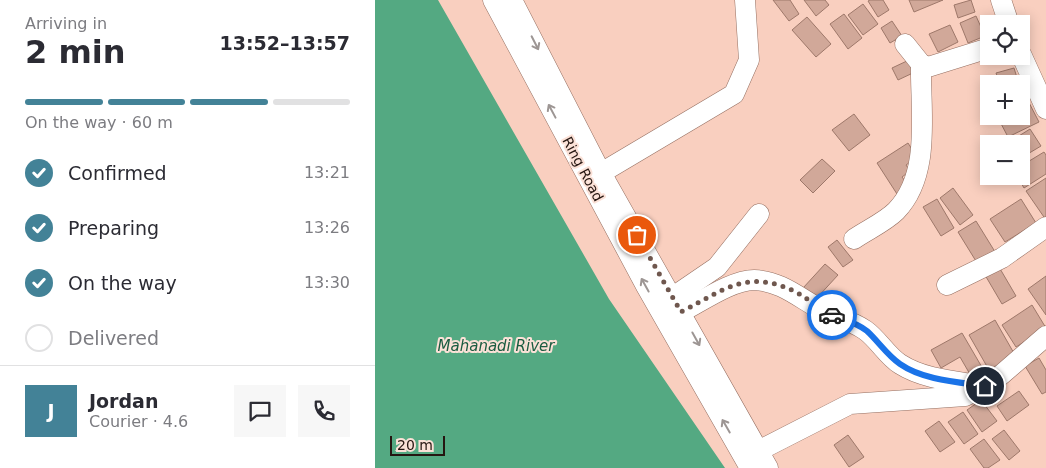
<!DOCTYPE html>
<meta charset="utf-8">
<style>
body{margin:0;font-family:"DejaVu Sans",sans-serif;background:#f7f7f7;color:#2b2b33;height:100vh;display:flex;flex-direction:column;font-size:19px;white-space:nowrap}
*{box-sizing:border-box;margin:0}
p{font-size:16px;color:#7c7c81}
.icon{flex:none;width:28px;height:28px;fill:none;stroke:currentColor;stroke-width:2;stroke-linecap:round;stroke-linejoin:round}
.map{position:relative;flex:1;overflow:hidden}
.side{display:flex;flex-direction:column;background:#fff;width:375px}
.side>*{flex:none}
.tools{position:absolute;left:605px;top:15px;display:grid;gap:10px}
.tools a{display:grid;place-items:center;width:50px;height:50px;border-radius:0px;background:#fff;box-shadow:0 2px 12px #0003;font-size:25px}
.scale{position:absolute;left:15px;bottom:12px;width:55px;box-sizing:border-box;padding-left:5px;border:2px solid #251611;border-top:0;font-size:14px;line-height:18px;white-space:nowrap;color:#251611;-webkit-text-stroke:4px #fbe1d7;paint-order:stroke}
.pin{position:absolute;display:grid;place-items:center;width:42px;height:42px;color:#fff;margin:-21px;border:2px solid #fff;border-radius:50%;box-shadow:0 1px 5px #0007}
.courier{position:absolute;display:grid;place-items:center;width:50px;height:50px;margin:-25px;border:4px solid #1a73e8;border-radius:50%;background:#fff;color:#222;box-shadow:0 1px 6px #0007}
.head em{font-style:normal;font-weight:700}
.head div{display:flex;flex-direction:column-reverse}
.head{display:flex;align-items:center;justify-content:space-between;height:85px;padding:0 25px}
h1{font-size:32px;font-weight:700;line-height:38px}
.bar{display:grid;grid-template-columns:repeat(4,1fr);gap:8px 5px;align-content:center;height:60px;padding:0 25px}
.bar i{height:6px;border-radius:4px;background:#e1e1e2}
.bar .active{background:#438297}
.bar p{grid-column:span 4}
.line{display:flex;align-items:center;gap:12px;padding:0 25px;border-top:1px solid #e1e1e2}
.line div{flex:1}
.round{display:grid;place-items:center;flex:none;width:52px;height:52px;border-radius:0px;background:#f7f7f7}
ol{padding:0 25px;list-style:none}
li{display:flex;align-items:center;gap:15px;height:55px}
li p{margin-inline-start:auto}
li .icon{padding:5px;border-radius:50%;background:#438297;color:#fff;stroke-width:4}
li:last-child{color:#7c7c81}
li i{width:28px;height:28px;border:2px solid #e1e1e2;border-radius:50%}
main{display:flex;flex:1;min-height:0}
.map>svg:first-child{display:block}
.water{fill:#54a982}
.building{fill:#d1a899;stroke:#9e786a}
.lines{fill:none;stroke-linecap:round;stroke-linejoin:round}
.minor-casing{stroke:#956f61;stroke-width:21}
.minor{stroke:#fff;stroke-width:20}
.oneway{stroke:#9d9694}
.done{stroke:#6f574e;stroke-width:5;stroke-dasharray:0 9}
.route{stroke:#1a73e8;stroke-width:6}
.labels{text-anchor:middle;stroke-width:4;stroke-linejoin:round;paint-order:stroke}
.street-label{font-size:14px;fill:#251611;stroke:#fbe1d7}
.water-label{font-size:15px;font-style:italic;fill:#1b5c41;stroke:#fbe1d7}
</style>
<main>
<section class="side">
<div class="head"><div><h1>2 min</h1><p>Arriving in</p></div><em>13:52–13:57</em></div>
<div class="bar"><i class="active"></i><i class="active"></i><i class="active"></i><i></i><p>On the way · 60 m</p></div>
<ol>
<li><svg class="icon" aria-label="check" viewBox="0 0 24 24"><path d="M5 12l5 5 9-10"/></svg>Confirmed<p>13:21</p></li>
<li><svg class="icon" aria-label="check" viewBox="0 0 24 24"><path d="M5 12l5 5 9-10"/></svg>Preparing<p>13:26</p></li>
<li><svg class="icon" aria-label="check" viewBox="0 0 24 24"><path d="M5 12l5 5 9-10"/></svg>On the way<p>13:30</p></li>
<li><i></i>Delivered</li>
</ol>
<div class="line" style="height:90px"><b class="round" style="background:#438297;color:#fff">J</b><div><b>Jordan</b><p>Courier · 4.6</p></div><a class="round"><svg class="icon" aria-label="chat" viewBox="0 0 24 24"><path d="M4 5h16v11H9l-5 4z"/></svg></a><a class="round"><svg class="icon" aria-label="phone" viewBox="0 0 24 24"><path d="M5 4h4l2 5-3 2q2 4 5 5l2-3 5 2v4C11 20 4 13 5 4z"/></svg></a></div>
</section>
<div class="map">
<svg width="671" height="468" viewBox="0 0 671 468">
<rect width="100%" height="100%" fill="#f9cfbf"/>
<path class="water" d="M 0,0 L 63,0 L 234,299 L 350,468 L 0,468 Z"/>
<g class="building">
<path d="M 398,0 L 415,0 L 424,14 L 414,21 Z"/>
<path d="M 429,0 L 450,0 L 454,5 L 441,16 Z"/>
<path d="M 495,0 L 508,0 L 514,10 L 503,17 L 493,1 Z"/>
<path d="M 534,0 L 568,0 L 539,12 Z"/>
<path d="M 596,0 L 600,12 L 583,18 L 579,5 Z"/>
<path d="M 488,4 L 503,24 L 488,35 L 473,15 Z"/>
<path d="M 469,14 L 487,38 L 473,49 L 455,24 Z"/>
<path d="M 601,16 L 610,36 L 593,43 L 585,23 Z"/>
<path d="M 432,17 L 456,44 L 441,57 L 417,30 Z"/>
<path d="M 517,21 L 527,36 L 515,43 L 506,28 Z"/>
<path d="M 575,25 L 583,42 L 563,52 L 554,34 Z"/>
<path d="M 534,60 L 540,72 L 523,80 L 517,68 Z"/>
<path d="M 639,68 L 643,81 L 625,84 L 621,73 Z"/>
<path d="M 649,93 L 664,122 L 633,137 L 622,116 L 646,116 L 646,94 Z"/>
<path d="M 479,114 L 495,135 L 474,151 L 457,130 Z"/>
<path d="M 655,129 L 666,146 L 646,158 L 646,144 L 631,144 Z"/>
<path d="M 533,143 L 542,157 L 531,165 L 535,171 L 527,177 L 534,186 L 522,194 L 502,163 Z"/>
<path d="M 669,152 L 671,155 L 671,174 L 649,188 L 642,176 L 646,176 L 646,166 Z"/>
<path d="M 447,159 L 460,171 L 438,193 L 425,180 Z"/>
<path d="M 671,178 L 671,220 L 651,191 Z"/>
<path d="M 578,188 L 598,215 L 585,225 L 565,198 Z"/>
<path d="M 562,199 L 579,228 L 566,236 L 548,207 Z"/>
<path d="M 646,199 L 661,223 L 630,242 L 615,219 Z"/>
<path d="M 601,221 L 622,255 L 604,266 L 583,232 Z"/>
<path d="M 462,240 L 478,260 L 468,267 L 453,247 Z"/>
<path d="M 450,264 L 463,275 L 441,299 L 428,288 Z"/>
<path d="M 624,267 L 641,296 L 627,304 L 610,275 Z"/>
<path d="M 671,276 L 671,315 L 653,289 Z"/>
<path d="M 657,305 L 671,328 L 641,347 L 627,325 Z"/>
<path d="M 620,320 L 640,355 L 614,370 L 594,335 Z"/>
<path d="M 587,333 L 608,369 L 596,376 L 585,357 L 566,368 L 556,350 Z"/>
<path d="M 664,358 L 671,370 L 671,392 L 667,394 L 650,366 Z"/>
<path d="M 644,391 L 654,405 L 632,421 L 622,406 Z"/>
<path d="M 606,400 L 622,421 L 607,432 L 592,410 Z"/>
<path d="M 588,412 L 603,434 L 589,444 L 573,422 Z"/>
<path d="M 564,421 L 580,442 L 565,452 L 550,431 Z"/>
<path d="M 629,430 L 645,451 L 634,460 L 617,439 Z"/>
<path d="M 473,435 L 489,457 L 474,467 L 459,445 Z"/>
<path d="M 609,439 L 625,460 L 613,468 L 609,468 L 595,449 Z"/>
</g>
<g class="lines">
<defs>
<g id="minor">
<path d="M 118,0 L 271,286 L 375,468"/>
<path d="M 137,0 L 226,173 L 393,468"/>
<path d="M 626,0 L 634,24"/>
<path d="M 530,44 L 546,64 L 553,67 L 614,48"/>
<path d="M 646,54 L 671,109"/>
<path d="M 226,173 L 359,94 L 374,60 L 370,0"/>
<path d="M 479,239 C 492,230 510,222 521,211 C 557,174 545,111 546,64"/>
<path d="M 572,285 L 627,258 L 671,227"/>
<path d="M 298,297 L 342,267 L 384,214"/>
<path d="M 306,312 C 326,302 357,280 379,280 C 411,281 431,305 459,316 C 470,320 480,323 490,330 C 503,339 512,356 525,364 C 550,380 582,381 610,386"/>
<path d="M 383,451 L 475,404 L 590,396 L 610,386 L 626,375 L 671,336"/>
</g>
</defs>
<use href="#minor" class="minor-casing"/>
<use href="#minor" class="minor"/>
</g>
<defs><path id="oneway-shaft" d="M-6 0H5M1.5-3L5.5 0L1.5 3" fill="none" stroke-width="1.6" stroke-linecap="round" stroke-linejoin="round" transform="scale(1.25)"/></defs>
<g class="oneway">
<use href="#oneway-shaft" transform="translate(160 43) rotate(63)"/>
<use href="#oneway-shaft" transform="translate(177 111) rotate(-118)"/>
<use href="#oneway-shaft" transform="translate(270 285) rotate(-119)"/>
<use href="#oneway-shaft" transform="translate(321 339) rotate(61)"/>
<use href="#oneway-shaft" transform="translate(351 426) rotate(-120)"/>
</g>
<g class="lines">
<path class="done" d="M 262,235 L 306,312 C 349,290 372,268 421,292 C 433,299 444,308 457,315"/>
<path class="route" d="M 457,315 C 469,320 481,322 492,331 C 503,341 512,355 525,364 C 548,380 582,382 610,386"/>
</g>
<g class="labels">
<g class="street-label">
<text transform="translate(208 169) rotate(62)" y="5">Ring Road</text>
</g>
<g class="water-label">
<text x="121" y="351">Mahanadi River</text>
</g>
</g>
</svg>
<div class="tools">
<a><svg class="icon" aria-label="locate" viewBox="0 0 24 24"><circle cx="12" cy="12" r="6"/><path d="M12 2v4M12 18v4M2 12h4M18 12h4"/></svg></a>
<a>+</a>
<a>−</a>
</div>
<div class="scale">20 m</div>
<div class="pin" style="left:262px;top:235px;background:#ea580c"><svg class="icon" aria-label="bag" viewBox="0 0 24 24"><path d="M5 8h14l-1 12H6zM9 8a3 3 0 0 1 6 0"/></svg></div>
<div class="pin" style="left:610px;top:386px;background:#1f2937"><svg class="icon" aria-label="home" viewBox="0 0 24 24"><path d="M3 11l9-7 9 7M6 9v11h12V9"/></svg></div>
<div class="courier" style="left:457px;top:315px"><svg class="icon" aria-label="car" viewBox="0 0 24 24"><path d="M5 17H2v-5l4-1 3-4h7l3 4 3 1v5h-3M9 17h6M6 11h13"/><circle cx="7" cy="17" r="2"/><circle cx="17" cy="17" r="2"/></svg></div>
</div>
</main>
